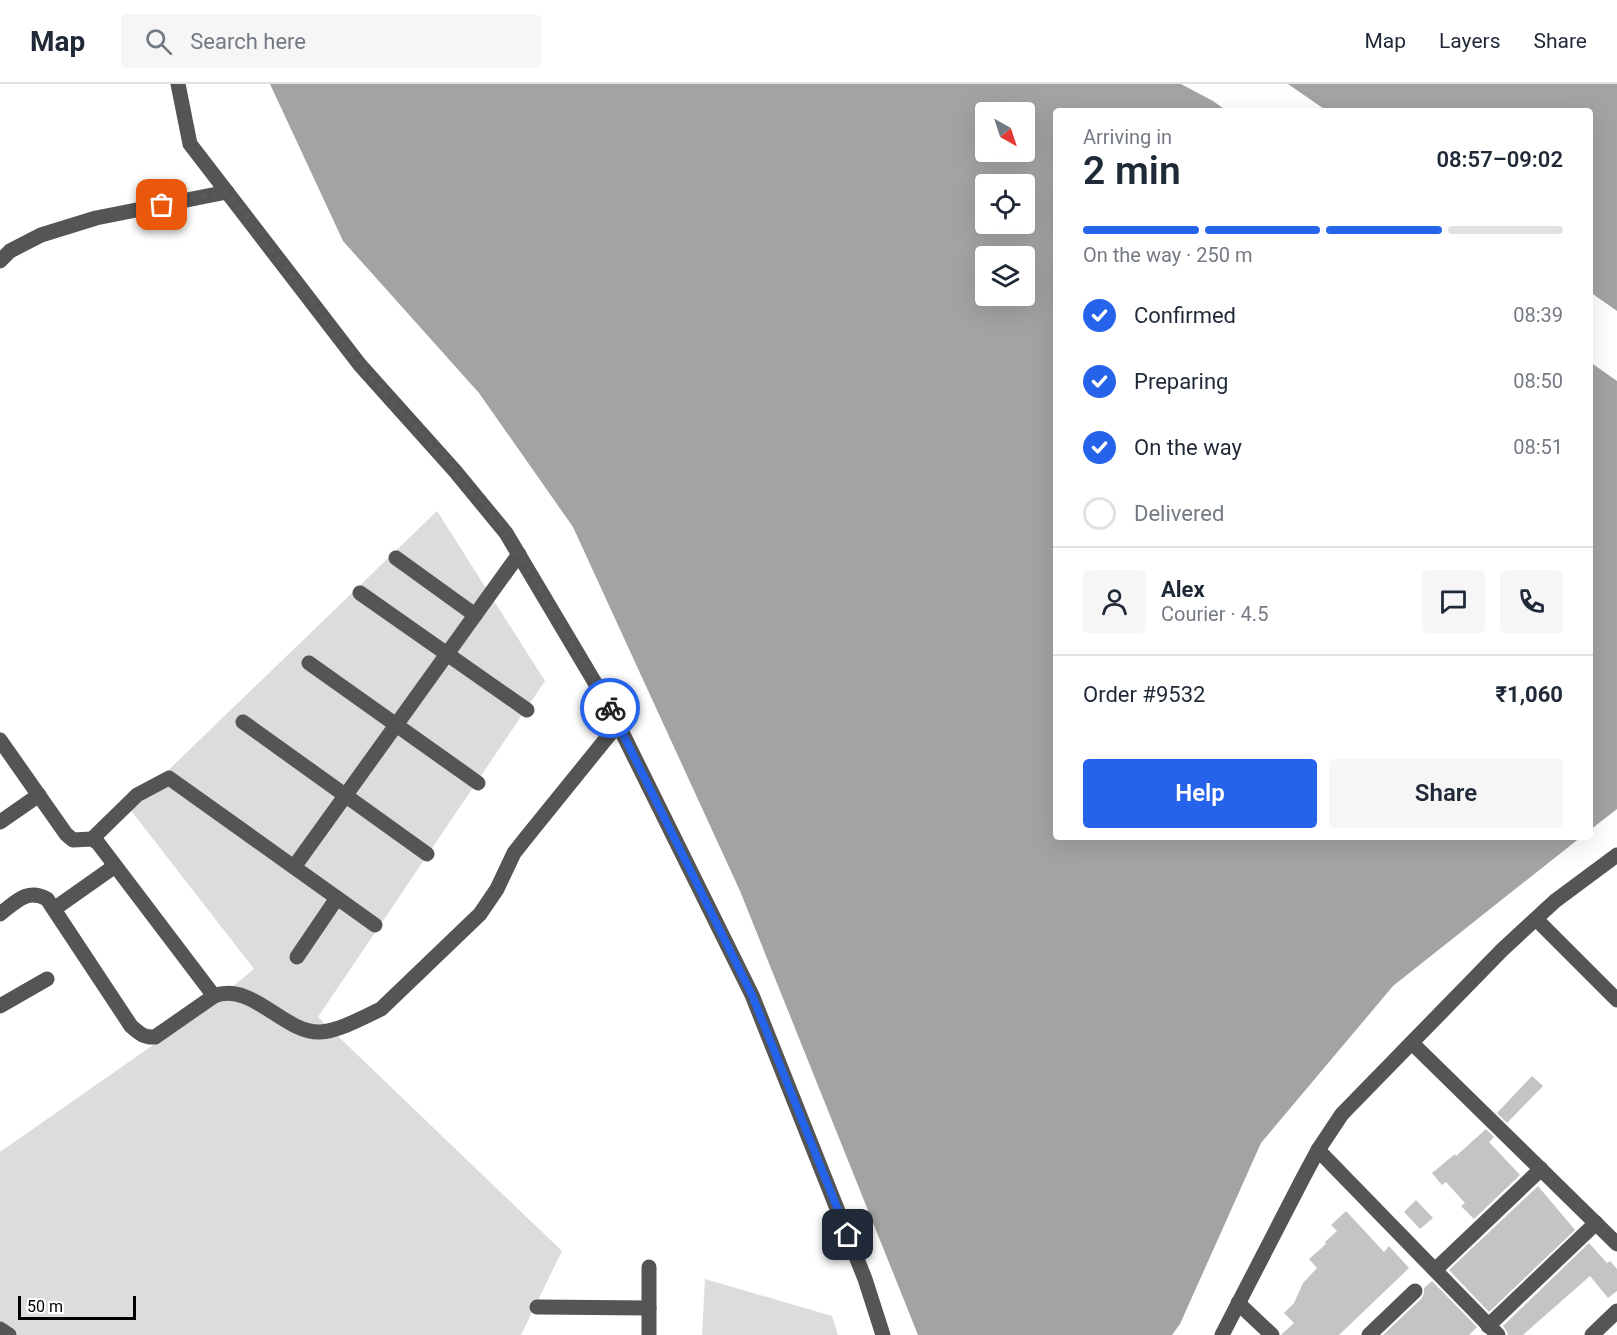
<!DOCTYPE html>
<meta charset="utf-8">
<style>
body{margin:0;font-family:Roboto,sans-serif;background:#f6f6f7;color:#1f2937;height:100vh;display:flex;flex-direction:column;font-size:22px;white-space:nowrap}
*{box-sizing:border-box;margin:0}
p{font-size:20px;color:#747a83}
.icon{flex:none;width:33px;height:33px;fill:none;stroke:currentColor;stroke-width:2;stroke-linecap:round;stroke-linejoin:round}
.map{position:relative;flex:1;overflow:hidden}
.details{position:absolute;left:1053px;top:24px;width:540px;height:732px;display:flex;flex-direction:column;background:#fff;border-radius:6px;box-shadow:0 6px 24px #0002}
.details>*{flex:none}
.needle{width:39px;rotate:141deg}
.tools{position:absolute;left:975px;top:18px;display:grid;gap:12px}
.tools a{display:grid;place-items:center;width:60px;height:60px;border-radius:6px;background:#fff;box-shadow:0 6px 24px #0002;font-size:30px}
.scale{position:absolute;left:18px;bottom:15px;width:118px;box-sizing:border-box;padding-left:6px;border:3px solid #000;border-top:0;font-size:16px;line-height:21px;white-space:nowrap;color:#000;-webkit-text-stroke:4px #fff;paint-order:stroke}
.pin{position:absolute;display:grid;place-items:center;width:51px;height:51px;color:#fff;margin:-26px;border-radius:12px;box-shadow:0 3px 9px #0006}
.courier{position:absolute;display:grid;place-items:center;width:60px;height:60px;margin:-30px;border:4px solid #2563eb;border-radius:50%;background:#fff;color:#222;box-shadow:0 2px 8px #0007}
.summary em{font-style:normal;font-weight:600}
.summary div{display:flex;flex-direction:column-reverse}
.summary{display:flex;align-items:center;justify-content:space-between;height:102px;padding:0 30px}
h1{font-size:39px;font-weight:600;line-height:45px}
.bar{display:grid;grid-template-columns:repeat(4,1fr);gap:9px 6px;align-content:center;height:72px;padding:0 30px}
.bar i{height:8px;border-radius:4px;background:#e0e1e3}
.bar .active{background:#2563eb}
.bar p{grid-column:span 4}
.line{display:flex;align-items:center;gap:15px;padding:0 30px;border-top:2px solid #e0e1e3}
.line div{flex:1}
.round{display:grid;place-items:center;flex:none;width:63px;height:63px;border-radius:6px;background:#f6f6f7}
ol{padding:0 30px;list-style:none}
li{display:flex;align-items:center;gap:18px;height:66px}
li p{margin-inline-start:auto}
li .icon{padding:6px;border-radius:50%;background:#2563eb;color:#fff;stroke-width:4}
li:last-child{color:#747a83}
li i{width:33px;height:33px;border:3px solid #e0e1e3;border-radius:50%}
.primary-button{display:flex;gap:12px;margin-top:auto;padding:12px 30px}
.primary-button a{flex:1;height:69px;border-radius:6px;background:#2563eb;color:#fff;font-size:24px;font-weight:600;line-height:69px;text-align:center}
.primary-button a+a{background:#f6f6f7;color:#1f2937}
header{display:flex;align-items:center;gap:36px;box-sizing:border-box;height:84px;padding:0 30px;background:#fff;border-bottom:2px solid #e0e1e3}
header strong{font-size:28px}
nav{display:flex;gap:33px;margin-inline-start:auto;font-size:21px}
.search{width:420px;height:54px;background:#f6f6f7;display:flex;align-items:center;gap:15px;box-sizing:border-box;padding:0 21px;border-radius:6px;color:#747a83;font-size:22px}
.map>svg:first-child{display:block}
.green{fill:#dcdcdc}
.water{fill:#a3a3a3;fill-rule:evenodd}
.building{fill:#c4c4c4}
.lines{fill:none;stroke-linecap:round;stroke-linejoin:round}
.minor{stroke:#555;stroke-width:15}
.done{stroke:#595959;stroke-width:6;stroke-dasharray:0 10.8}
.route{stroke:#2563eb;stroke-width:8}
</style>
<header>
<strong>Map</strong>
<div class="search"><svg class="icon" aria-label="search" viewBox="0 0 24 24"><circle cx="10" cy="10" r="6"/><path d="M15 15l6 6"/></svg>Search here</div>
<nav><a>Map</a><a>Layers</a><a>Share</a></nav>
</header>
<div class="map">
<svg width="1617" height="1251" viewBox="0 0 1617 1251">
<rect width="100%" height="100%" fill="#fff"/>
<g class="green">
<path d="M 437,427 L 545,597 L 318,933 L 562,1167 L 521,1251 L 0,1251 L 0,1068 L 206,924 L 254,885 L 129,724 Z"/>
<path d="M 705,1195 L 832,1232 L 838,1251 L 702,1251 Z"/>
</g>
<g class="water">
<path d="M 270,0 L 1181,0 L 1213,17 L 1227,27 L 1056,27 L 1056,753 L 1581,753 L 1393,902 L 1261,1059 L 1180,1240 L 1172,1251 L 918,1251 L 740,807 L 573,443 L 479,309 L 343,157 ZM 1024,28 L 1024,68 L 986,68 L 986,28 ZM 1024,100 L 1024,140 L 986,140 L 986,100 ZM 986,172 L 1024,172 L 1024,212 L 986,212 Z"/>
<path d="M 1288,0 L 1617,0 L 1617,227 L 1590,208 L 1590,27 L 1327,27 Z"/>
<path d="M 1590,278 L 1617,297 L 1617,725 L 1590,746 Z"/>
</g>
<g class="building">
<path d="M 1532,992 L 1543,1002 L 1507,1039 L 1497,1029 Z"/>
<path d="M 1486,1045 L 1494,1053 L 1489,1058 L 1520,1091 L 1474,1135 L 1461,1122 L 1465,1119 L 1446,1098 L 1442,1101 L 1432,1089 L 1455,1070 L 1456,1072 Z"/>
<path d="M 1538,1102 L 1575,1146 L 1489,1228 L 1449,1186 Z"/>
<path d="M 1416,1116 L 1433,1134 L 1420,1145 L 1404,1128 Z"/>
<path d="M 1346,1127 L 1384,1168 L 1389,1162 L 1409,1184 L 1339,1251 L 1281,1251 L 1294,1239 L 1284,1229 L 1294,1219 L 1303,1199 L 1317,1184 L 1309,1175 L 1326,1160 L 1325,1158 L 1337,1147 L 1331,1141 Z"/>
<path d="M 1589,1159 L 1607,1179 L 1610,1177 L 1617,1185 L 1617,1207 L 1608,1214 L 1590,1192 L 1523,1251 L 1508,1251 L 1507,1248 L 1503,1242 Z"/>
<path d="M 1432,1197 L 1477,1243 L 1469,1251 L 1383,1251 L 1422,1214 L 1424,1209 L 1424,1204 Z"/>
</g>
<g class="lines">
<g class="minor">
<path d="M 178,0 L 190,60 L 360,281 L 455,387 L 506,449 L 610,624 L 752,911 L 865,1195 L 883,1251"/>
<path d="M 0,177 L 10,167 L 41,151 L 96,134 L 227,108"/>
<path d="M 396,474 L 475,531"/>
<path d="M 360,509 L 527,626"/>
<path d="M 309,579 L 478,699"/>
<path d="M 243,638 L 427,770"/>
<path d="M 0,656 L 66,750 L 73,756 L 92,755 L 98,759 L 214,912"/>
<path d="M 0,738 L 39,711"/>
<path d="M 92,755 L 137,711 L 169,694 L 375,841"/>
<path d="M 294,783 L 519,470"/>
<path d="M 54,825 L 115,782"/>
<path d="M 0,830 C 16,818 27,804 47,815 L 131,942 C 139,949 144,954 155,953 L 214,912 C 252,897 283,949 320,948 C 339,947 364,933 381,925 L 480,830 L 497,805 L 514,769 L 525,755 L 618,640"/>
<path d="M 1536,835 L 1617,916"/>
<path d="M 297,873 L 337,814"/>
<path d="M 0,922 L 47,895"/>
<path d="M 1412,959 L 1617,1160"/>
<path d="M 1318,1066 L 1498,1251"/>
<path d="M 649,1183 L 649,1251"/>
<path d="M 1435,1186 L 1541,1085"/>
<path d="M 1238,1219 L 1272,1251"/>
<path d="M 537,1223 L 649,1224"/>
<path d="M 1488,1242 L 1596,1139"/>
<path d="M 0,1245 L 9,1251"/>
<path d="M 1222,1251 L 1303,1094 L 1318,1066 L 1342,1030 L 1502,866 L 1555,817 L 1617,771"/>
<path d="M 1369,1251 L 1415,1207"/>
<path d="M 1592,1251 L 1617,1227"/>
</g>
</g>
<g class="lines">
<path class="done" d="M 162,121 L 227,108 L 360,281 L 455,387 L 506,449 L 610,624"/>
<path class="route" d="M 610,624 L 752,911 L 848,1151"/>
</g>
</svg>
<div class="tools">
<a><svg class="needle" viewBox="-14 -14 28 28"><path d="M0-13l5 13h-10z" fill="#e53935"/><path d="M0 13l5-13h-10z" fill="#747a83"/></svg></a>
<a><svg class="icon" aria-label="locate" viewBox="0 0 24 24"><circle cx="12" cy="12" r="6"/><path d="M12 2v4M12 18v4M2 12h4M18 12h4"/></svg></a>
<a><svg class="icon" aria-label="layers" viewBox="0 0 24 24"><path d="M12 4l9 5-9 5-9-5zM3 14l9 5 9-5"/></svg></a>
</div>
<div class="scale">50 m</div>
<div class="pin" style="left:162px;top:121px;background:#ea580c"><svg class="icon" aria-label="bag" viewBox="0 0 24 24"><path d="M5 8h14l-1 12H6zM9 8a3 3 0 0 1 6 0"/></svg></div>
<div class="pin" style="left:848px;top:1151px;background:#1f2937"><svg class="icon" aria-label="home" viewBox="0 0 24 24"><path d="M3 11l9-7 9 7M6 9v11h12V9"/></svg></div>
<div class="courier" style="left:610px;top:624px"><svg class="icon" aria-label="bike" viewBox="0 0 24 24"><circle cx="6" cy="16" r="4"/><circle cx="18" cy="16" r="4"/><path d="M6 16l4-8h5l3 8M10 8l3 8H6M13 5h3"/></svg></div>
<section class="details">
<div class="summary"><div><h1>2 min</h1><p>Arriving in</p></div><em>08:57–09:02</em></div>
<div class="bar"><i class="active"></i><i class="active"></i><i class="active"></i><i></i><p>On the way · 250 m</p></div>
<ol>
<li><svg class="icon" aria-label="check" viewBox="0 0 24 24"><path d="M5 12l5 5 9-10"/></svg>Confirmed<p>08:39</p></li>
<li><svg class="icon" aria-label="check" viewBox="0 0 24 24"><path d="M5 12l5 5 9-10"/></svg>Preparing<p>08:50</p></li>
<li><svg class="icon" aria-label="check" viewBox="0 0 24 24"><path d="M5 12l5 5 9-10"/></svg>On the way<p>08:51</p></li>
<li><i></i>Delivered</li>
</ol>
<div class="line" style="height:108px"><a class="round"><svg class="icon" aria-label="person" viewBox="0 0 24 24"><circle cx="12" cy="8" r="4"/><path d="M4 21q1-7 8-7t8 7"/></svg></a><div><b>Alex</b><p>Courier · 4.5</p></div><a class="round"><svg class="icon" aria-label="chat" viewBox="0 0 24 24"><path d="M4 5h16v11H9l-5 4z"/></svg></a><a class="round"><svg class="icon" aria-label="phone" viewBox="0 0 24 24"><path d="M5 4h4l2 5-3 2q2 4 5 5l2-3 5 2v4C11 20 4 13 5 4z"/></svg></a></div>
<div class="line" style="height:78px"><div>Order #9532</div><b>₹1,060</b></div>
<div class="primary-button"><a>Help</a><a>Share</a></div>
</section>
</div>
